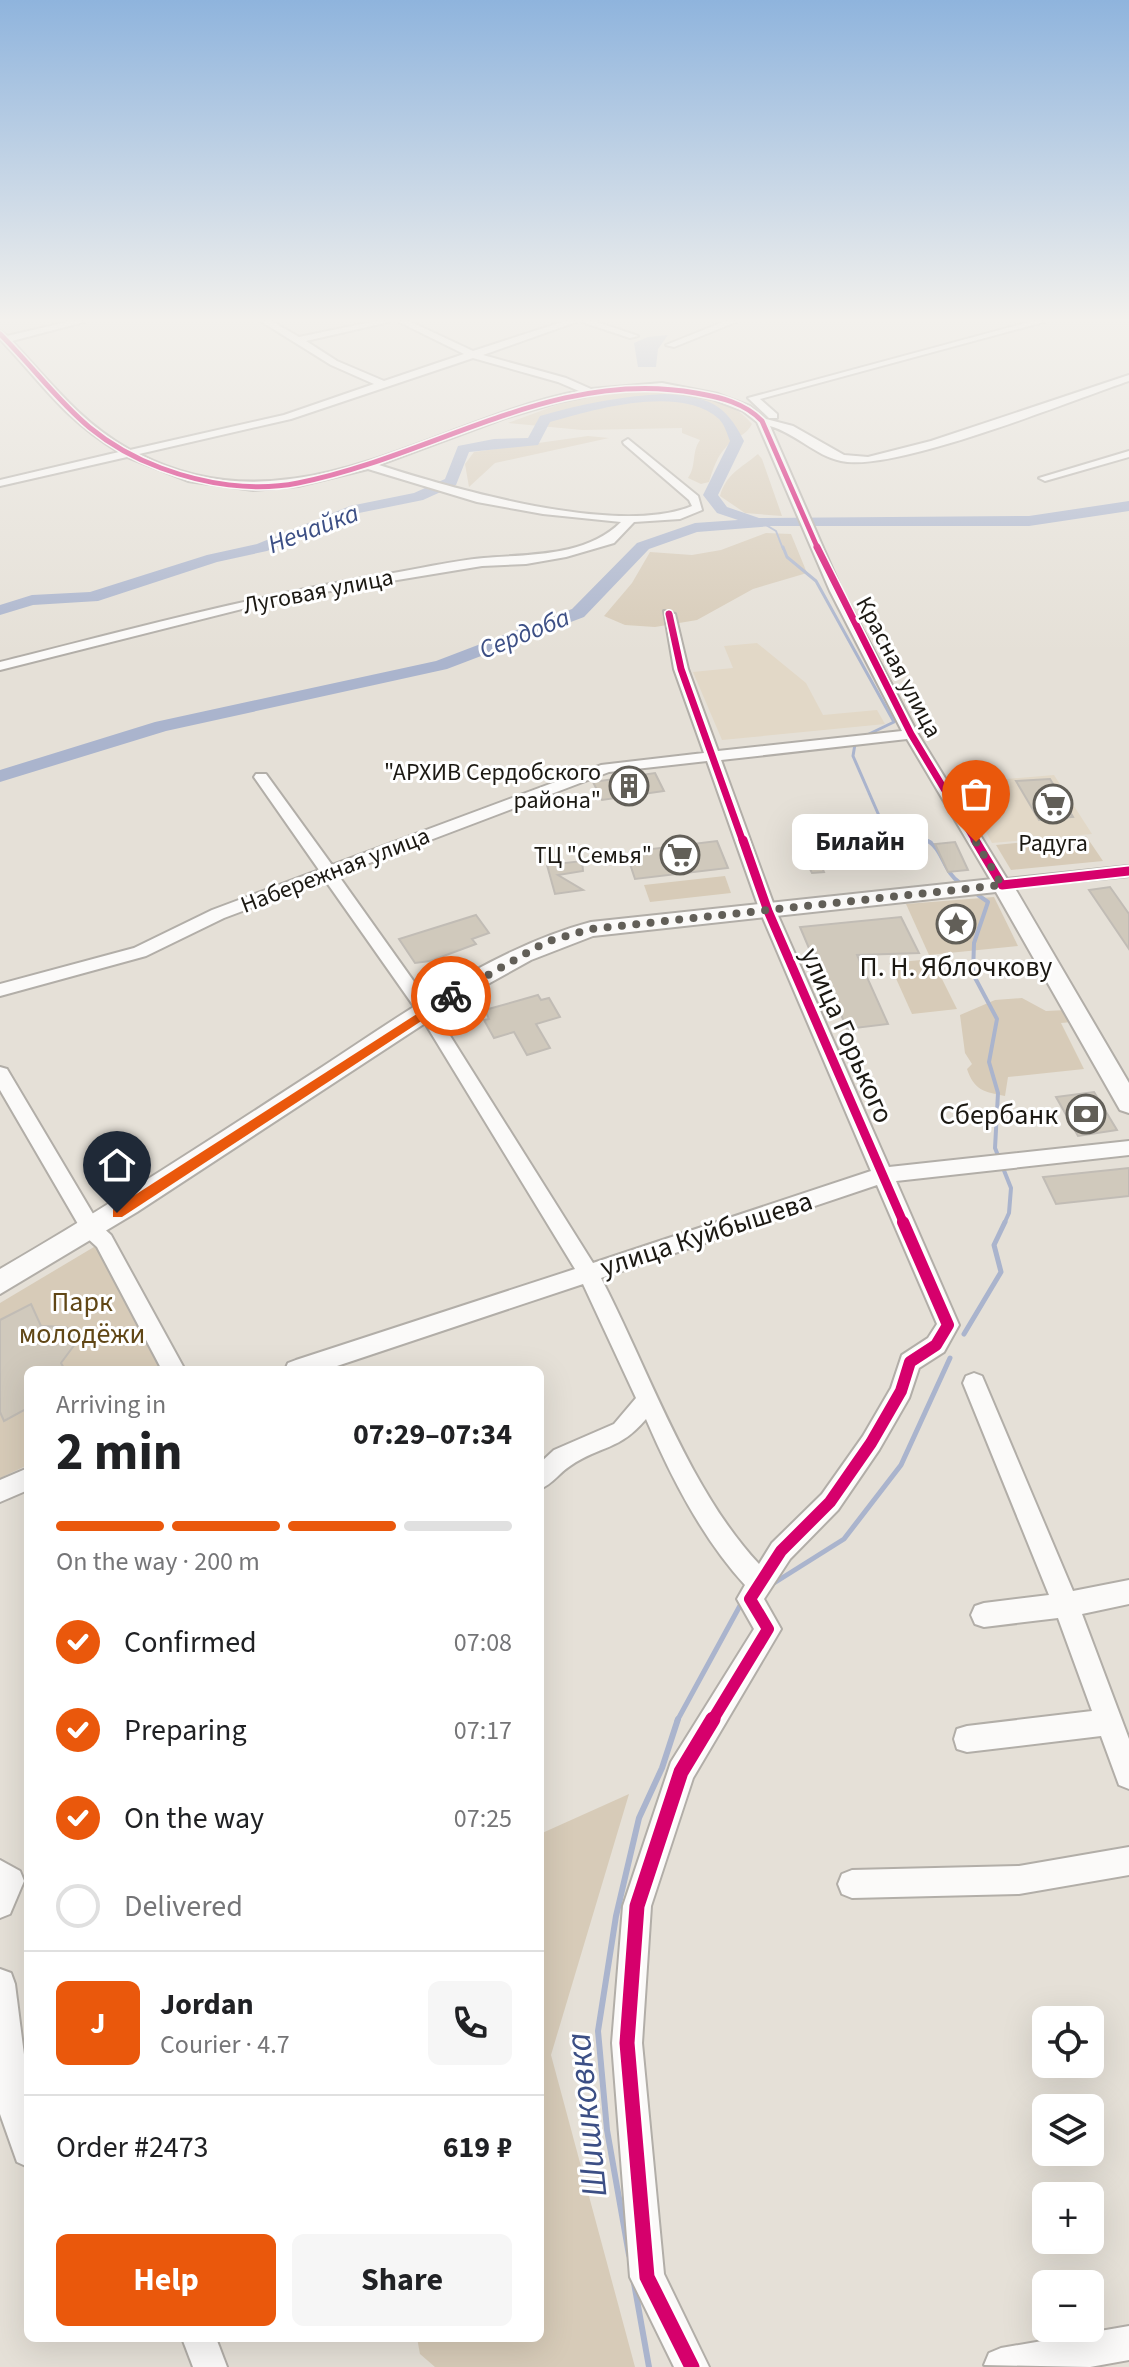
<!DOCTYPE html>
<meta charset="utf-8">
<style>
body{margin:0;font-family:"Source Sans 3",sans-serif;background:#f6f6f6;color:#202124;height:100vh;display:flex;flex-direction:column;font-size:30px;white-space:nowrap}
*{box-sizing:border-box;margin:0}
p{font-size:26px;color:#757577}
.icon{flex:none;width:44px;height:44px;fill:none;stroke:currentColor;stroke-width:2;stroke-linecap:round;stroke-linejoin:round}
.map{position:relative;flex:1;overflow:hidden}
.side{position:absolute;left:24px;top:1366px;width:520px;height:976px;display:flex;flex-direction:column;background:#fff;border-radius:12px;box-shadow:0 8px 32px #0002}
.side>*{flex:none}
.buttons{position:absolute;left:1032px;top:2006px;display:grid;gap:16px}
.buttons a{display:grid;place-items:center;width:72px;height:72px;border-radius:12px;background:#fff;box-shadow:0 8px 32px #0002;font-size:40px}
.pin{position:absolute;display:grid;place-items:center;width:68px;height:68px;color:#fff;margin:-82px -34px;border-radius:50% 50% 50% 0;rotate:-45deg;box-shadow:0 0 8px #0007}
.pin .icon{rotate:45deg}
.courier{position:absolute;display:grid;place-items:center;width:80px;height:80px;margin:-40px;border:6px solid #ea580c;border-radius:50%;background:#fff;color:#222;box-shadow:0 2px 10px #0007}
.bubble{position:absolute;height:56px;border-radius:12px;background:#fff;box-shadow:0 8px 32px #0002;font-size:26px;font-weight:700;line-height:56px;text-align:center}
.overview em{font-style:normal;font-weight:700}
.overview div{display:flex;flex-direction:column-reverse}
.overview{display:flex;align-items:center;justify-content:space-between;height:136px;padding:0 32px}
h1{font-size:52px;font-weight:700;line-height:60px}
.bar{display:grid;grid-template-columns:repeat(4,1fr);gap:12px 8px;align-content:center;height:96px;padding:0 32px}
.bar i{height:10px;border-radius:6px;background:#e0e0e0}
.bar .current{background:#ea580c}
.bar p{grid-column:span 4}
.line{display:flex;align-items:center;gap:20px;padding:0 32px;border-top:2px solid #e0e0e0}
.line div{flex:1}
.round{display:grid;place-items:center;flex:none;width:84px;height:84px;border-radius:12px;background:#f6f6f6}
ol{padding:0 32px;list-style:none}
li{display:flex;align-items:center;gap:24px;height:88px}
li p{margin-inline-start:auto}
li .icon{padding:8px;border-radius:50%;background:#ea580c;color:#fff;stroke-width:4}
li:last-child{color:#757577}
li i{width:44px;height:44px;border:4px solid #e0e0e0;border-radius:50%}
.cta{display:flex;gap:16px;margin-top:auto;padding:16px 32px}
.cta a{flex:1;height:92px;border-radius:12px;background:#ea580c;color:#fff;font-size:32px;font-weight:700;line-height:92px;text-align:center}
.cta a+a{background:#f6f6f6;color:#202124}
.map>svg:first-child{display:block}
.built{fill:#e2d8c7}
.green{fill:#d7cbb8}
.water{fill:#aab4cd}
.lines{fill:none;stroke-linecap:round;stroke-linejoin:round}
.stream-far4{stroke:#aab4cd;stroke-width:2}
.stream-far3{stroke:#aab4cd;stroke-width:3}
.stream-far2{stroke:#aab4cd;stroke-width:4}
.stream-far1{stroke:#aab4cd;stroke-width:5}
.stream{stroke:#aab4cd;stroke-width:6}
.river{fill:#aab4cd;fill-rule:evenodd}
.building{fill:#d0c9bc;stroke:#c1bcb5;stroke-width:2}
.minor-casing{stroke:#b2aea8;stroke-width:4}
.major-casing{stroke:#b2aea8;stroke-width:4}
.minor{fill:#fbfaf9;fill-rule:evenodd}
.major{fill:#fbfaf9;fill-rule:evenodd}
.cycleway-far4-casing{stroke:#fff;stroke-width:8}
.cycleway-far3-casing{stroke:#fff;stroke-width:10}
.cycleway-far2-casing{stroke:#fff;stroke-width:13}
.cycleway-far1-casing{stroke:#fff;stroke-width:17}
.cycleway-casing{stroke:#fff;stroke-width:20}
.cycleway-far4{stroke:#d6006c;stroke-width:5}
.cycleway-far3{stroke:#d6006c;stroke-width:7}
.cycleway-far2{stroke:#d6006c;stroke-width:9}
.cycleway-far1{stroke:#d6006c;stroke-width:12}
.cycleway{stroke:#d6006c;stroke-width:15}
.route{fill:#ea580c}
.done{stroke:#625f58;stroke-width:8;stroke-dasharray:0 14.4}
.labels{text-anchor:middle;stroke-width:6;stroke-linejoin:round;paint-order:stroke}
.far-street-label{font-size:24px;fill:#1c1913;stroke:#fff}
.far-poi-label{font-size:24px;fill:#1c1913;stroke:#fff;text-anchor:end}
.far-water-label{font-size:26px;font-style:italic;fill:#3c4f85;stroke:#fff}
.poi-label{font-size:28px;fill:#1c1913;stroke:#fff}
.street-label{font-size:28px;fill:#1c1913;stroke:#fff}
.park-label{font-size:28px;fill:#614716;stroke:#fff}
.near-water-label{font-size:36px;font-style:italic;fill:#3c4f85;stroke:#fff}
</style>
<div class="map">
<svg width="1129" height="2367" viewBox="0 0 1129 2367">
<rect width="100%" height="100%" fill="#e5e0d7"/>
<g class="built">
<path d="M 757,643 L 806,683 L 823,715 L 877,710 L 885,724 L 722,740 L 693,672 L 733,668 L 724,646 Z"/>
<path d="M 1054,775 L 1092,834 L 992,843 L 959,783 Z"/>
</g>
<g class="green">
<path d="M 635,388 C 673,388 727,393 752,424 C 745,437 736,436 727,446 C 717,456 713,469 709,482 L 701,484 L 688,478 C 697,465 691,453 700,440 L 682,433 L 682,428 L 582,430 L 508,423 L 565,402 Z"/>
<path d="M 588,436 L 609,438 L 495,463 L 469,487 L 465,464 L 474,452 Z"/>
<path d="M 758,454 L 762,459 L 782,516 L 745,513 L 720,496 C 726,474 741,468 758,454 Z"/>
<path d="M 766,533 L 791,534 L 807,573 L 753,589 L 697,620 L 655,627 L 625,625 L 604,616 L 632,583 L 650,552 L 692,555 L 721,550 Z"/>
<path d="M 1086,836 L 1103,861 L 1011,870 L 996,845 Z"/>
<path d="M 725,876 L 731,893 L 650,902 L 644,885 Z"/>
<path d="M 994,897 L 1018,946 L 929,955 L 906,904 Z"/>
<path d="M 932,959 L 957,1009 L 912,1014 L 889,963 Z"/>
<path d="M 1022,998 L 1046,1011 L 1066,1010 L 1072,1022 L 1061,1023 L 1084,1069 L 1008,1077 L 1005,1096 C 984,1092 974,1090 967,1069 L 972,1064 L 965,1053 L 960,1015 L 995,1000 Z"/>
<path d="M 104,1241 L 168,1370 L 28,1370 L 28,1465 L 0,1478 L 0,1303 Z"/>
<path d="M 629,1794 L 551,2055 L 635,2367 L 435,2367 L 420,2354 L 417,2338 L 540,2338 L 540,1834 Z"/>
</g>
<path class="water" d="M 668,335 L 658,349 L 656,367 L 638,367 L 634,343 L 648,337 Z"/>
<g class="lines">
<path class="stream-far4" d="M 761,522 L 776,531 L 783,549"/>
<g class="stream-far3">
<path d="M 783,547 L 787,557 L 816,581 L 894,722 L 869,734"/>
<path d="M 855,744 L 853,756 L 880,818 L 931,842"/>
</g>
<g class="stream-far2">
<path d="M 926,840 C 943,848 943,872 960,883"/>
<path d="M 978,895 L 988,902 L 974,943 L 973,974 L 997,1019 L 989,1062 L 998,1093 L 995,1148 L 1011,1188 L 1009,1213 L 1004,1224"/>
</g>
<g class="stream-far1">
<path d="M 964,1334 L 1001,1272 L 994,1245 L 1005,1222"/>
<path d="M 774,1583 L 844,1539 L 901,1465 L 950,1358"/>
<path d="M 677,1721 L 742,1602"/>
</g>
<g class="stream">
<path d="M 629,2255 L 607,2130 L 598,2031 L 616,1916 L 639,1818 L 662,1768 L 678,1719"/>
<path d="M 634,2283 L 649,2367"/>
</g>
<path class="river" d="M 665,394 C 707,397 725,402 744,441 L 718,495 L 727,507 L 759,518 L 1029,516 L 1129,501 L 1129,511 L 1029,526 L 772,526 L 697,532 L 649,549 L 584,617 L 447,669 L 166,731 L 0,782 L 0,770 L 155,722 L 436,661 L 572,609 L 637,543 L 695,523 L 738,520 L 717,513 L 703,495 L 730,441 C 727,434 725,425 719,419 C 682,384 594,409 550,422 L 538,445 L 469,452 L 456,485 L 423,500 L 359,513 L 267,551 L 217,562 L 98,601 L 33,605 L 0,615 L 0,605 L 32,595 L 90,592 L 207,555 L 257,544 L 350,506 L 414,493 L 445,479 L 458,446 L 494,439 L 528,438 L 540,416 C 581,404 622,396 665,394 Z"/>
</g>
<g class="building">
<path d="M 655,773 L 664,791 L 602,800 L 593,782 Z"/>
<path d="M 1050,779 L 1073,817 L 1039,820 L 1016,781 Z"/>
<path d="M 717,841 L 728,868 L 635,879 L 629,861 L 638,860 L 635,851 Z"/>
<path d="M 955,842 L 968,870 L 948,872 L 935,844 Z"/>
<path d="M 814,848 L 824,872 L 812,873 L 800,850 Z"/>
<path d="M 582,861 L 583,871 L 558,875 L 583,890 L 555,894 L 547,865 Z"/>
<path d="M 1110,887 L 1129,914 L 1129,949 L 1089,890 Z"/>
<path d="M 476,915 L 489,933 L 472,939 L 476,944 L 430,961 L 415,963 L 399,939 Z"/>
<path d="M 901,917 L 919,953 L 857,955 L 888,1024 L 847,1029 L 815,952 L 811,953 L 800,927 Z"/>
<path d="M 538,995 L 541,1000 L 549,998 L 560,1017 L 536,1024 L 550,1048 L 527,1055 L 514,1032 L 494,1038 L 484,1020 L 489,1019 L 485,1010 Z"/>
<path d="M 1094,1092 L 1117,1130 L 1078,1136 L 1056,1097 Z"/>
<path d="M 1129,1168 L 1129,1196 L 1056,1204 L 1043,1177 Z"/>
<path d="M 31,1304 L 41,1326 L 66,1327 L 72,1331 L 75,1344 L 61,1363 L 65,1370 L 28,1370 L 28,1408 L 4,1421 L 0,1412 L 0,1320 Z"/>
</g>
<g class="lines">
<defs>
<g id="minor">
<path d="M 67,322 L 84,322 L 12,341 C 50,382 80,422 130,450 L 284,415 L 374,384 L 331,365 L 262,322 L 273,322 L 299,337 L 371,322 L 389,322 L 306,341 L 337,361 L 384,381 L 464,354 L 399,322 L 411,322 L 473,351 L 562,322 L 576,322 L 483,355 L 566,378 L 591,389 L 662,383 L 718,394 L 750,406 L 766,419 L 793,426 L 844,455 L 868,457 L 931,441 L 1129,375 L 1129,381 C 1070,401 893,473 841,461 C 816,456 795,433 770,426 L 842,591 L 918,734 L 1007,879 L 1129,866 L 1129,876 L 996,889 L 907,739 L 721,760 L 776,911 L 889,1167 L 1129,1141 L 1129,1155 L 896,1181 L 959,1325 L 944,1352 L 919,1368 L 909,1398 L 879,1450 L 838,1510 L 790,1559 L 764,1599 L 781,1629 L 693,1778 L 651,1906 L 642,2043 L 664,2274 L 709,2367 L 674,2367 L 630,2277 L 612,2043 L 623,1906 L 671,1762 L 754,1629 L 737,1599 L 745,1585 C 702,1538 671,1477 646,1419 C 619,1451 601,1445 570,1466 C 559,1473 553,1484 540,1489 L 540,1463 L 554,1450 L 614,1424 L 636,1398 L 583,1284 L 325,1370 L 285,1370 L 288,1363 L 296,1360 L 575,1269 L 420,1015 L 325,880 L 224,918 L 146,956 L 0,996 L 0,984 L 134,948 L 212,910 L 319,870 L 254,777 L 256,774 L 266,774 L 332,865 L 601,765 L 704,753 L 674,669 L 664,611 L 675,614 L 688,669 L 718,751 L 902,731 L 830,591 L 757,422 L 743,411 L 712,399 L 662,390 L 610,391 L 559,402 L 508,417 L 379,465 C 454,489 618,537 692,506 L 689,500 L 624,444 L 623,442 L 628,439 L 698,496 L 702,510 L 680,519 L 634,522 L 614,543 L 566,557 L 526,564 L 482,566 L 282,599 L 0,670 L 0,662 C 129,630 256,595 387,574 C 419,569 451,561 484,558 C 530,554 586,557 621,522 L 543,514 L 477,502 L 368,469 L 298,486 L 253,490 L 188,481 L 127,457 L 0,486 L 0,480 L 119,452 C 63,418 43,384 0,339 L 0,331 L 7,336 ZM 473,358 L 558,382 L 579,391 C 431,421 292,533 139,454 L 291,419 ZM 707,761 L 760,911 L 871,1171 L 593,1263 L 432,1007 L 338,875 L 609,772 ZM 877,1185 L 937,1324 L 928,1338 L 902,1355 L 891,1388 L 863,1436 L 822,1494 L 772,1543 L 759,1564 C 689,1490 648,1368 601,1278 Z"/>
<path d="M 582,322 L 597,322 L 638,336 L 630,338 Z"/>
<path d="M 723,322 L 736,322 L 674,347 L 666,345 Z"/>
<path d="M 1029,322 L 1044,322 L 760,399 L 777,414 L 777,418 L 769,418 L 748,398 Z"/>
<path d="M 1129,451 L 1129,457 L 1045,481 L 1039,478 Z"/>
<path d="M 0,1067 L 7,1069 L 99,1224 L 111,1235 L 185,1370 L 162,1370 L 97,1247 L 85,1236 L 0,1090 Z"/>
<path d="M 974,1373 L 982,1376 L 985,1383 L 1073,1591 L 1129,1580 L 1129,1604 L 1082,1614 L 1129,1739 L 1129,1789 L 1119,1785 L 1101,1736 L 967,1752 L 957,1749 L 954,1739 L 957,1729 L 967,1726 L 1092,1711 L 1058,1618 L 984,1627 L 975,1624 L 971,1615 L 975,1606 L 984,1603 L 1049,1595 L 963,1383 L 966,1376 Z"/>
<path d="M 28,1468 L 28,1490 L 0,1502 L 0,1480 Z"/>
<path d="M 1129,1847 L 1129,1875 L 1019,1894 L 852,1898 L 842,1894 L 838,1884 L 842,1874 L 852,1870 L 1019,1866 Z"/>
<path d="M 0,1860 L 20,1871 L 24,1881 L 10,1914 L 0,1918 Z"/>
<path d="M 0,1969 L 11,1973 L 15,1984 L 28,2086 L 28,2167 L 17,2162 L 0,2114 Z"/>
<path d="M 1129,2326 L 1129,2360 L 1090,2367 L 984,2365 L 989,2353 L 1001,2348 Z"/>
<path d="M 182,2338 L 216,2338 L 227,2367 L 193,2367 Z"/>
</g>
<path id="major" d="M 1002,878 L 1013,885 L 1129,1083 L 1129,1113 L 1120,1110 L 996,892 L 593,936 L 531,960 L 468,995 L 137,1212 L 0,1294 L 0,1269 C 109,1206 214,1137 319,1069 C 405,1013 491,949 591,922 Z"/>
</defs>
<use href="#minor" class="minor-casing"/>
<use href="#major" class="major-casing"/>
<use href="#minor" class="minor"/>
<use href="#major" class="major"/>
<defs>
<path id="cycleway-far4" d="M 0,334 C 56,390 80,438 161,468 C 204,484 253,492 298,483 C 432,457 556,367 696,393 C 720,397 745,403 762,421 L 818,549"/>
<g id="cycleway-far3">
<path d="M 817,547 L 911,734 L 976,842"/>
<path d="M 669,614 L 681,669 L 743,842"/>
</g>
<g id="cycleway-far2">
<path d="M 743,840 L 768,911 L 904,1224"/>
<path d="M 975,840 L 1002,885 L 1129,871"/>
</g>
<path id="cycleway-far1" d="M 712,1721 L 768,1629 L 750,1599 L 781,1551 L 830,1502 L 871,1443 L 901,1391 L 910,1362 L 936,1345 L 948,1325 L 903,1222"/>
<path id="cycleway" d="M 692,2367 L 647,2277 L 627,2043 L 637,1906 L 681,1772 L 713,1719"/>
</defs>
<use href="#cycleway-far4" class="cycleway-far4-casing"/>
<use href="#cycleway-far3" class="cycleway-far3-casing"/>
<use href="#cycleway-far2" class="cycleway-far2-casing"/>
<use href="#cycleway-far1" class="cycleway-far1-casing"/>
<use href="#cycleway" class="cycleway-casing"/>
<use href="#cycleway-far4" class="cycleway-far4"/>
<use href="#cycleway-far3" class="cycleway-far3"/>
<use href="#cycleway-far2" class="cycleway-far2"/>
<use href="#cycleway-far1" class="cycleway-far1"/>
<use href="#cycleway" class="cycleway"/>
</g>
<linearGradient id="sky" x2="0" y2="1"><stop stop-color="#8fb4dd"/><stop offset="0.49" stop-color="#f3f1ed"/><stop offset="1" stop-color="#f3f1ed" stop-opacity="0"/></linearGradient>
<rect width="1129" height="653" fill="url(#sky)"/>
<path class="route" d="M 451,992 L 455,993 L 455,999 L 122,1217 L 113,1217 L 113,1209 Z"/>
<g class="lines">
<path class="done" d="M 451,996 L 546,942 L 591,929 L 1002,885 L 976,842"/>
</g>
<defs>
<symbol id="building-ring" viewBox="-11 -11 22 22"><circle r="9.5" fill="#fff" stroke="#625f58" stroke-width="1.5"/><path d="M-4-6H4V6H1V3H-1V6H-4ZM-2.5-4.3h1.7v1.8h-1.7ZM.8-4.3h1.7v1.8H.8ZM-2.5-1h1.7V.8h-1.7ZM.8-1h1.7V.8H.8Z" fill="#625f58"/></symbol>
<symbol id="supermarket-ring" viewBox="-11 -11 22 22"><circle r="9.5" fill="#fff" stroke="#625f58" stroke-width="1.5"/><path d="M-6-5.5h2.5l.6 2H6L4.5 2H-2.5L-4.4-4H-6ZM-1.5 3.2a1.3 1.3 0 1 0 .1 0ZM3 3.2a1.3 1.3 0 1 0 .1 0Z" fill="#625f58"/></symbol>
<symbol id="sight-ring" viewBox="-11 -11 22 22"><circle r="9.5" fill="#fff" stroke="#625f58" stroke-width="1.5"/><path d="M0-6L1.8-2.2L6-1.7L2.9 1.2L3.7 5.4L0 3.3L-3.7 5.4L-2.9 1.2L-6-1.7L-1.8-2.2Z" fill="#625f58"/></symbol>
<symbol id="bank-ring" viewBox="-11 -11 22 22"><circle r="9.5" fill="#fff" stroke="#625f58" stroke-width="1.5"/><path d="M-6-4H6V4H-6ZM0-2.3a2.3 2.3 0 1 0 0 4.6a2.3 2.3 0 1 0 0-4.6Z" fill="#625f58"/></symbol>
</defs>
<g fill-rule="evenodd">
<use href="#building-ring" x="607" y="764" width="44" height="44"/>
<use href="#supermarket-ring" x="1031" y="782" width="44" height="44"/>
<use href="#supermarket-ring" x="658" y="833" width="44" height="44"/>
<use href="#sight-ring" x="934" y="902" width="44" height="44"/>
<use href="#bank-ring" x="1064" y="1092" width="44" height="44"/>
</g>
<g class="labels">
<g class="far-street-label">
<text transform="translate(318 591) rotate(-11)" y="8">Луговая улица</text>
<text transform="translate(899 667) rotate(62)" y="8">Красная улица</text>
<text transform="translate(335 870) rotate(-21)" y="8">Набережная улица</text>
</g>
<g class="far-poi-label">
<text x="601" y="780">"АРХИВ Сердобского<tspan x="601" dy="28">района"</tspan></text>
<text x="1053" y="851" text-anchor="middle">Радуга</text>
<text x="652" y="863">ТЦ "Семья"</text>
</g>
<g class="far-water-label">
<text transform="translate(313 528) rotate(-21)" y="9">Нечайка</text>
<text transform="translate(524 633) rotate(-22)" y="9">Сердоба</text>
</g>
<g class="poi-label">
<text x="956" y="976">П. Н. Яблочкову</text>
<text x="1058" y="1124" text-anchor="end">Сбербанк</text>
</g>
<g class="street-label">
<text transform="translate(848 1035) rotate(66)" y="10">улица Горького</text>
<text transform="translate(706 1233) rotate(-18)" y="10">улица Куйбышева</text>
</g>
<g class="park-label">
<text x="82" y="1311">Парк<tspan x="82" dy="32">молодёжи</tspan></text>
</g>
<g class="near-water-label">
<text transform="translate(585 2115) rotate(-96)" y="13">Шишковка</text>
</g>
</g>
</svg>
<div class="buttons">
<a><svg class="icon" aria-label="locate" viewBox="0 0 24 24"><circle cx="12" cy="12" r="6"/><path d="M12 2v4M12 18v4M2 12h4M18 12h4"/></svg></a>
<a><svg class="icon" aria-label="layers" viewBox="0 0 24 24"><path d="M12 4l9 5-9 5-9-5zM3 14l9 5 9-5"/></svg></a>
<a>+</a>
<a>−</a>
</div>
<div class="pin" style="left:976px;top:842px;background:#ea580c"><svg class="icon" aria-label="bag" viewBox="0 0 24 24"><path d="M5 8h14l-1 12H6zM9 8a3 3 0 0 1 6 0"/></svg></div>
<div class="pin" style="left:117px;top:1213px;background:#1f2937"><svg class="icon" aria-label="home" viewBox="0 0 24 24"><path d="M3 11l9-7 9 7M6 9v11h12V9"/></svg></div>
<div class="courier" style="left:451px;top:996px"><svg class="icon" aria-label="bike" viewBox="0 0 24 24"><circle cx="6" cy="16" r="4"/><circle cx="18" cy="16" r="4"/><path d="M6 16l4-8h5l3 8M10 8l3 8H6M13 5h3"/></svg></div>
<div class="bubble" style="left:792px;top:814px;width:136px">Билайн</div>
<section class="side">
<div class="overview"><div><h1>2 min</h1><p>Arriving in</p></div><em>07:29–07:34</em></div>
<div class="bar"><i class="current"></i><i class="current"></i><i class="current"></i><i></i><p>On the way · 200 m</p></div>
<ol>
<li><svg class="icon" aria-label="check" viewBox="0 0 24 24"><path d="M5 12l5 5 9-10"/></svg>Confirmed<p>07:08</p></li>
<li><svg class="icon" aria-label="check" viewBox="0 0 24 24"><path d="M5 12l5 5 9-10"/></svg>Preparing<p>07:17</p></li>
<li><svg class="icon" aria-label="check" viewBox="0 0 24 24"><path d="M5 12l5 5 9-10"/></svg>On the way<p>07:25</p></li>
<li><i></i>Delivered</li>
</ol>
<div class="line" style="height:144px"><b class="round" style="background:#ea580c;color:#fff">J</b><div><b>Jordan</b><p>Courier · 4.7</p></div><a class="round"><svg class="icon" aria-label="phone" viewBox="0 0 24 24"><path d="M5 4h4l2 5-3 2q2 4 5 5l2-3 5 2v4C11 20 4 13 5 4z"/></svg></a></div>
<div class="line" style="height:104px"><div>Order #2473</div><b>619 ₽</b></div>
<div class="cta"><a>Help</a><a>Share</a></div>
</section>
</div>
